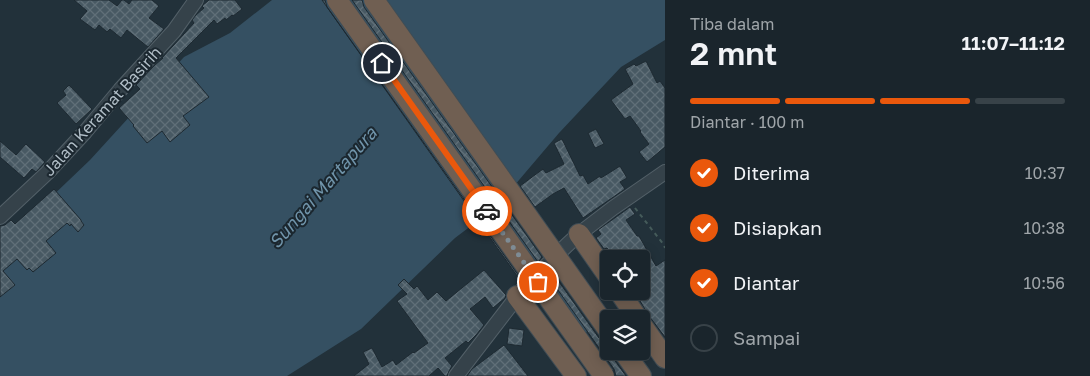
<!DOCTYPE html>
<html lang="id">
<meta charset="utf-8">
<style>
body{margin:0;font-family:"Golos Text",sans-serif;background:#232d34;color:#f1f3f6;height:100vh;display:flex;flex-direction:column;font-size:19px;white-space:nowrap}
*{box-sizing:border-box;margin:0}
p{font-size:16px;color:#9fa5a9}
.icon{flex:none;width:28px;height:28px;fill:none;stroke:currentColor;stroke-width:2;stroke-linecap:round;stroke-linejoin:round}
.map{position:relative;flex:1;overflow:hidden}
.details{display:flex;flex-direction:column;background:#1a252c;width:425px}
.details>*{flex:none}
.controls{position:absolute;left:600px;top:250px;display:grid;gap:10px}
.controls a{display:grid;place-items:center;width:50px;height:50px;border-radius:5px;background:#1a252c;box-shadow:0 2px 12px #0003,0 0 0 1px #384248;font-size:25px}
.pin{position:absolute;display:grid;place-items:center;width:42px;height:42px;color:#fff;margin:-21px;border:2px solid #fff;border-radius:50%;box-shadow:0 1px 5px #0007}
.courier{position:absolute;display:grid;place-items:center;width:50px;height:50px;margin:-25px;border:4px solid #ea580c;border-radius:50%;background:#fff;color:#222;box-shadow:0 1px 6px #0007}
.head em{font-style:normal;font-weight:600}
.head div{display:flex;flex-direction:column-reverse}
.head{display:flex;align-items:center;justify-content:space-between;height:85px;padding:0 25px}
h1{font-size:32px;font-weight:600;line-height:38px}
.bar{display:grid;grid-template-columns:repeat(4,1fr);gap:8px 5px;align-content:center;height:60px;padding:0 25px}
.bar i{height:6px;border-radius:4px;background:#384248}
.bar .on{background:#ea580c}
.bar p{grid-column:span 4}
ol{padding:0 25px;list-style:none}
li{display:flex;align-items:center;gap:15px;height:55px}
li p{margin-inline-start:auto}
li .icon{padding:5px;border-radius:50%;background:#ea580c;color:#fff;stroke-width:4}
li:last-child{color:#9fa5a9}
li i{width:28px;height:28px;border:2px solid #384248;border-radius:50%}
main{display:flex;flex:1;min-height:0}
.map>svg:first-child{display:block}
.water{fill:#355062}
.lines{fill:none;stroke-linecap:round;stroke-linejoin:round}
.stream{stroke:#355062;stroke-width:4}
.building{fill:url(#building-cross-hatch);stroke:#1d2931}
.minor-casing{stroke:#536068;stroke-width:16}
.highway-casing{stroke:#404d55;stroke-width:22}
.path{stroke:#455b5a;stroke-width:2;stroke-dasharray:4 4;stroke-linecap:butt}
.minor{stroke:#35424a;stroke-width:14}
.highway{stroke:#705f52;stroke-width:20}
.highway-bridge-casing{stroke:#404d55;stroke-width:22;stroke-linecap:butt}
.highway-bridge{stroke:#705f52;stroke-width:20}
.done{stroke:#7e8c95;stroke-width:5;stroke-dasharray:0 9}
.route{stroke:#ea580c;stroke-width:6}
.labels{text-anchor:middle;stroke-width:4;stroke-linejoin:round;paint-order:stroke}
.street-label{font-size:16px;fill:#b0bdc6;stroke:#1b272f}
.water-label{font-size:18px;font-style:italic;fill:#7094aa;stroke:#1b272f}
</style>
<main>
<div class="map">
<svg width="665" height="376" viewBox="0 0 665 376">
<defs>
<pattern id="building-cross-hatch" width="8" height="8" patternUnits="userSpaceOnUse" patternTransform="scale(1.25)"><rect width="8" height="8" fill="#485963"/><path d="M0 0l8 8M0 8l8-8" fill="none" stroke="#606f78"/></pattern>
</defs>
<rect width="100%" height="100%" fill="#22313a"/>
<path class="water" d="M 272,0 L 665,0 L 665,40 L 621,67 L 559,133 L 496,207 L 455,238 L 361,329 L 287,376 L 0,376 L 0,246 L 90,160 L 184,57 L 230,33 Z"/>
<g class="lines">
<g class="stream">
<path d="M 507,223 L 540,267"/>
<path d="M 545,273 L 586,330"/>
</g>
</g>
<g class="building">
<path d="M 74,0 L 109,0 L 117,6 L 122,0 L 124,0 L 129,4 L 132,0 L 152,0 L 159,6 L 149,18 L 164,29 L 148,47 L 127,30 L 121,38 L 110,29 L 107,32 L 99,25 L 95,30 L 80,19 L 87,11 Z"/>
<path d="M 209,0 L 235,0 L 242,9 L 233,16 L 232,15 L 226,20 L 225,18 L 217,24 L 214,20 L 176,58 L 209,97 L 183,116 L 190,125 L 170,142 L 162,131 L 147,143 L 133,126 L 134,125 L 119,108 L 140,89 L 136,85 L 154,66 L 163,58 L 162,58 L 194,23 L 192,20 L 196,15 L 204,8 L 202,6 Z"/>
<path d="M 322,0 L 325,0 L 327,7 L 521,279 L 520,280 Z"/>
<path d="M 352,0 L 362,0 L 364,7 L 542,257 L 538,262 Z"/>
<path d="M 646,61 L 657,83 L 660,81 L 665,88 L 665,147 L 647,162 L 639,152 L 649,144 L 640,132 L 641,131 L 630,116 L 625,119 L 611,100 L 633,84 L 625,69 L 634,64 L 636,66 Z"/>
<path d="M 69,85 L 92,109 L 76,124 L 57,103 L 66,95 L 63,91 Z"/>
<path d="M 596,129 L 604,144 L 595,148 L 588,133 Z"/>
<path d="M 562,139 L 580,176 L 583,175 L 588,184 L 600,176 L 601,178 L 620,166 L 627,178 L 620,182 L 625,189 L 583,218 L 564,188 L 553,194 L 535,207 L 520,186 L 543,169 L 546,173 L 564,164 L 554,143 Z"/>
<path d="M 0,141 L 16,155 L 26,144 L 45,162 L 36,172 L 32,169 L 24,178 L 0,157 Z"/>
<path d="M 54,189 L 81,220 L 81,221 L 84,225 L 78,232 L 71,224 L 70,226 L 67,223 L 46,241 L 56,253 L 33,272 L 29,268 L 27,270 L 17,259 L 3,271 L 15,285 L 0,297 L 0,226 L 5,225 L 11,220 L 15,224 Z"/>
<path d="M 630,207 L 635,214 L 626,220 L 637,236 L 639,236 L 656,266 L 665,260 L 665,337 L 649,316 L 634,291 L 641,291 L 641,259 L 614,259 L 607,248 L 604,249 L 596,238 L 601,234 L 598,230 Z"/>
<path d="M 484,270 L 506,295 L 505,298 L 493,308 L 485,297 L 470,309 L 484,325 L 476,335 L 468,343 L 466,341 L 445,358 L 452,366 L 449,371 L 447,376 L 445,376 L 438,368 L 429,376 L 354,376 L 369,364 L 363,352 L 372,348 L 382,367 L 393,360 L 396,365 L 413,352 L 414,353 L 428,343 L 397,301 L 407,294 L 398,285 L 404,279 L 414,289 L 417,286 L 428,300 L 437,292 L 446,301 Z"/>
<path d="M 552,272 L 599,338 L 604,342 L 609,343 L 609,351 L 611,351 L 613,358 L 626,376 L 616,376 L 614,369 L 548,276 Z"/>
<path d="M 509,328 L 524,330 L 522,346 L 507,344 Z"/>
<path d="M 504,345 L 528,376 L 467,376 L 472,369 Z"/>
</g>
<g class="lines">
<defs>
<g id="minor">
<path d="M 0,217 L 47,173 L 85,132 L 120,90 L 174,31 L 196,0"/>
<path d="M 456,376 L 523,289 L 567,245 L 579,234 L 613,208 L 665,172"/>
</g>
<g id="highway">
<path d="M 579,234 L 609,277"/>
<path d="M 619,291 L 638,319"/>
<path d="M 517,296 L 576,376"/>
<path d="M 641,324 L 665,358"/>
<path d="M 623,351 L 641,376"/>
</g>
</defs>
<use href="#minor" class="minor-casing"/>
<use href="#highway" class="highway-casing"/>
<path class="path" d="M 635,208 L 664,245 L 665,248"/>
<use href="#minor" class="minor"/>
<use href="#highway" class="highway"/>
<defs>
<g id="highway-bridge">
<path d="M 337,0 L 604,376"/>
<path d="M 374,0 L 609,331"/>
</g>
</defs>
<use href="#highway-bridge" class="highway-bridge-casing"/>
<use href="#highway-bridge" class="highway-bridge"/>
</g>
<g class="lines">
<path class="done" d="M 487,211 L 538,282"/>
<path class="route" d="M 382,63 L 487,211"/>
</g>
<g class="labels">
<g class="street-label">
<text transform="translate(102 111) rotate(-48)" y="6">Jalan Keramat Basirih</text>
</g>
<g class="water-label">
<text transform="translate(323 188) rotate(-49)" y="6">Sungai Martapura</text>
</g>
</g>
</svg>
<div class="controls">
<a><svg class="icon" aria-label="locate" viewBox="0 0 24 24"><circle cx="12" cy="12" r="6"/><path d="M12 2v4M12 18v4M2 12h4M18 12h4"/></svg></a>
<a><svg class="icon" aria-label="layers" viewBox="0 0 24 24"><path d="M12 4l9 5-9 5-9-5zM3 14l9 5 9-5"/></svg></a>
</div>
<div class="pin" style="left:538px;top:282px;background:#ea580c"><svg class="icon" aria-label="bag" viewBox="0 0 24 24"><path d="M5 8h14l-1 12H6zM9 8a3 3 0 0 1 6 0"/></svg></div>
<div class="pin" style="left:382px;top:63px;background:#1f2937"><svg class="icon" aria-label="home" viewBox="0 0 24 24"><path d="M3 11l9-7 9 7M6 9v11h12V9"/></svg></div>
<div class="courier" style="left:487px;top:211px"><svg class="icon" aria-label="car" viewBox="0 0 24 24"><path d="M5 17H2v-5l4-1 3-4h7l3 4 3 1v5h-3M9 17h6M6 11h13"/><circle cx="7" cy="17" r="2"/><circle cx="17" cy="17" r="2"/></svg></div>
</div>
<section class="details">
<div class="head"><div><h1>2 mnt</h1><p>Tiba dalam</p></div><em>11:07–11:12</em></div>
<div class="bar"><i class="on"></i><i class="on"></i><i class="on"></i><i></i><p>Diantar · 100 m</p></div>
<ol>
<li><svg class="icon" aria-label="check" viewBox="0 0 24 24"><path d="M5 12l5 5 9-10"/></svg>Diterima<p>10:37</p></li>
<li><svg class="icon" aria-label="check" viewBox="0 0 24 24"><path d="M5 12l5 5 9-10"/></svg>Disiapkan<p>10:38</p></li>
<li><svg class="icon" aria-label="check" viewBox="0 0 24 24"><path d="M5 12l5 5 9-10"/></svg>Diantar<p>10:56</p></li>
<li><i></i>Sampai</li>
</ol>
</section>
</main>
